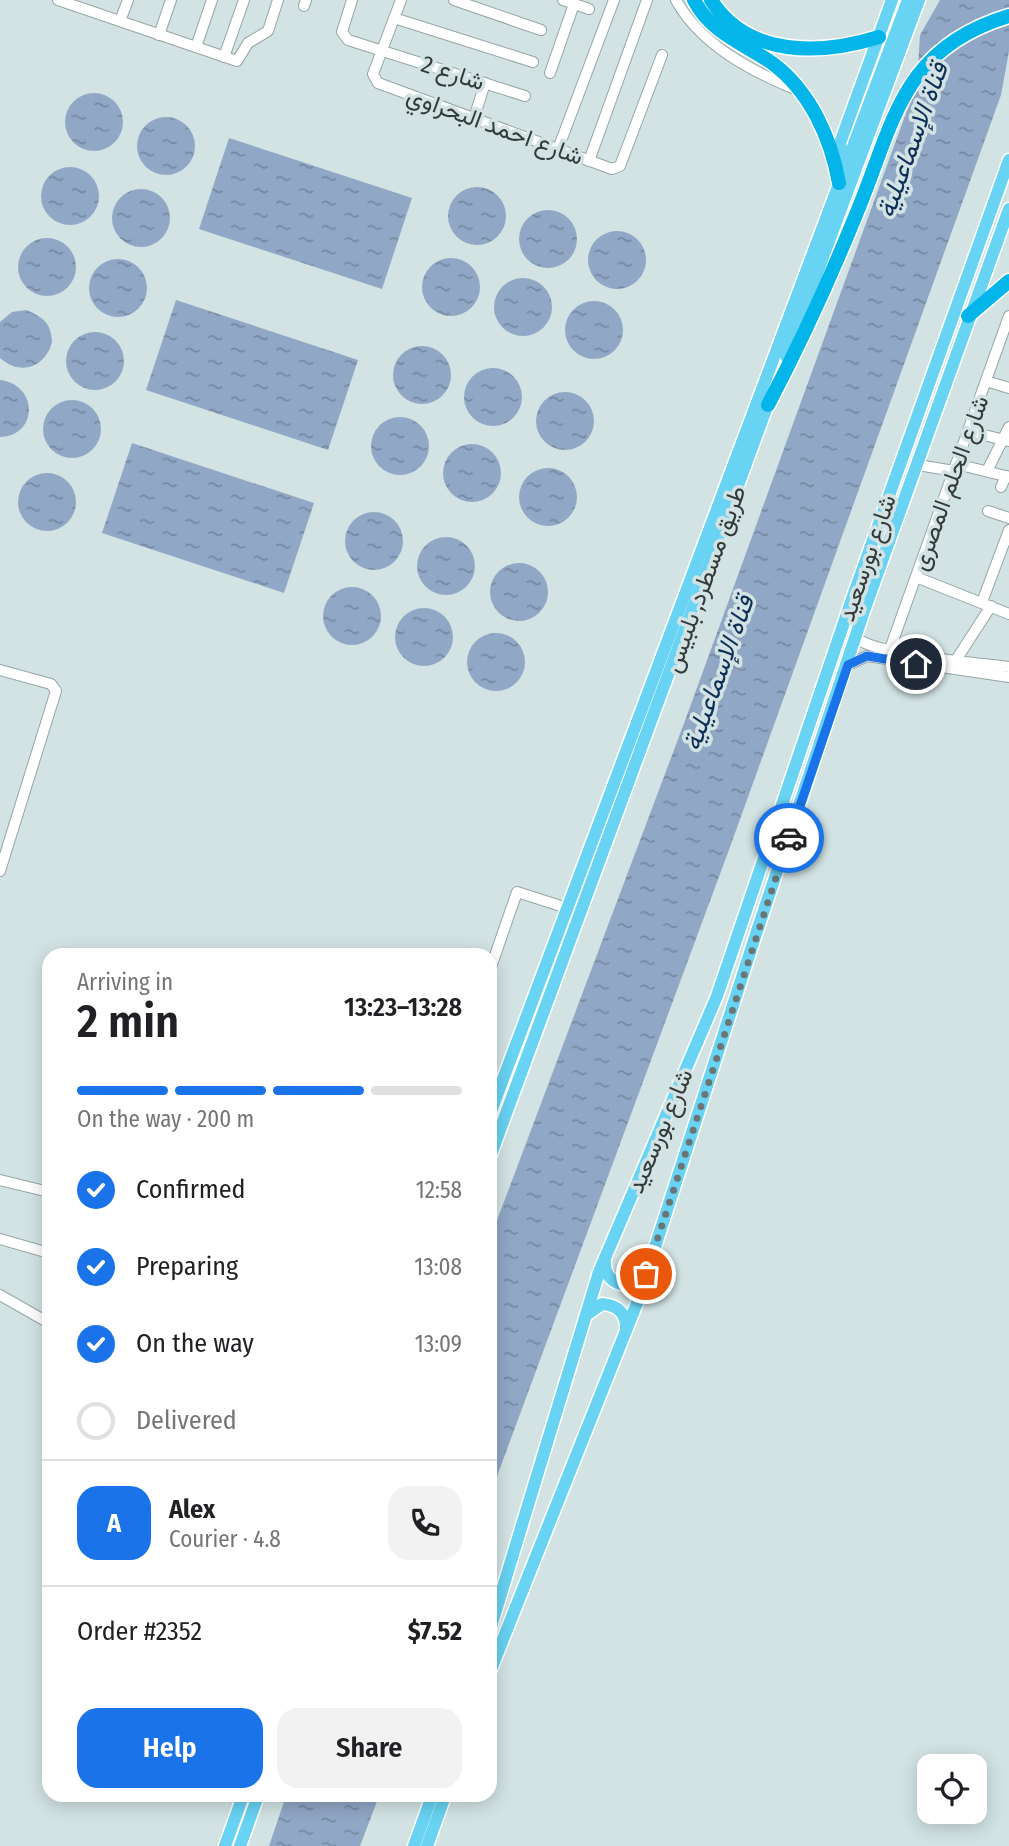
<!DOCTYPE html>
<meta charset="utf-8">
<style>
body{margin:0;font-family:"Fira Sans Condensed",Vazirmatn,sans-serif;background:#f2f2f2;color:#202124;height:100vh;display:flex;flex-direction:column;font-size:26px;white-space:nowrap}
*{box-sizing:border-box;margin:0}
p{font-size:23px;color:#757577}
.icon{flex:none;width:38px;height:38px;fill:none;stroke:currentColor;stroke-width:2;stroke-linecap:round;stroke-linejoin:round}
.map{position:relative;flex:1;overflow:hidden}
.panel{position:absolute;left:42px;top:948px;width:455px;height:854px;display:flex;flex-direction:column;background:#fff;border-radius:21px;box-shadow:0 4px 18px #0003}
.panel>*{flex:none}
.fabs{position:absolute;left:917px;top:1754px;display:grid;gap:14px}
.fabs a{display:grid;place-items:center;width:70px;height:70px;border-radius:14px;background:#fff;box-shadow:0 4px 18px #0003;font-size:35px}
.pin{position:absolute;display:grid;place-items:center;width:60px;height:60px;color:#fff;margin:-30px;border:4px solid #fff;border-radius:50%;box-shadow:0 2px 7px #0007}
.courier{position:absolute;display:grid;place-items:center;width:70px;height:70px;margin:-35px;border:5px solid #1a73e8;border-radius:50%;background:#fff;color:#222;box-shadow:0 2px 9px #0007}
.headline em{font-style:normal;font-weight:600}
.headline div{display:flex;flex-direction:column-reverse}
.headline{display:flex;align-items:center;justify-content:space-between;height:119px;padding:0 35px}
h1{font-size:46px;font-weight:600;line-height:52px}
.bar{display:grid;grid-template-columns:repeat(4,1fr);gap:10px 7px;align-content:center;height:84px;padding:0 35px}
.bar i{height:9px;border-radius:5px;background:#e0e0e0}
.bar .selected{background:#1a73e8}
.bar p{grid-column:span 4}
.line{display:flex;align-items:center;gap:18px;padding:0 35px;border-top:2px solid #e0e0e0}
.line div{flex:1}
.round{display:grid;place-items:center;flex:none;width:74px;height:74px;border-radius:21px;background:#f2f2f2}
ol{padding:0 35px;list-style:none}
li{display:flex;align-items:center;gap:21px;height:77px}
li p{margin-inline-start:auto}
li .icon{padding:7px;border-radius:50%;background:#1a73e8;color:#fff;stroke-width:4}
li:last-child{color:#757577}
li i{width:38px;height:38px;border:4px solid #e0e0e0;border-radius:50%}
.action{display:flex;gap:14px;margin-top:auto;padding:14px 35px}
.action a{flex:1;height:80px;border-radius:21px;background:#1a73e8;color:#fff;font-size:28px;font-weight:600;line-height:80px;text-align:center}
.action a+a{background:#f2f2f2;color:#202124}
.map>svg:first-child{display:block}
.water{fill:url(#water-ripples)}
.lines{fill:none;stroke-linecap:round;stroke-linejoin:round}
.minor-casing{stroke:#95a5a5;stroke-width:12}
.major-casing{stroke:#fff;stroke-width:15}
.highway-casing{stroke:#fff;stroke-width:17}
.minor{stroke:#fff;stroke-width:10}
.major{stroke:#68d3f2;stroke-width:12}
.highway{stroke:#04b5e9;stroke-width:14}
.done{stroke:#6b7576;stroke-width:7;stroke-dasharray:0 12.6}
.route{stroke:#1a73e8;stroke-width:9}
.labels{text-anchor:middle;stroke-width:7;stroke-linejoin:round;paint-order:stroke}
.street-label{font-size:24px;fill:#333a3a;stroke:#d3e3e4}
.water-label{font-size:26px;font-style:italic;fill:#0d2e56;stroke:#d3e3e4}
</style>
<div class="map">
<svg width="1009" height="1846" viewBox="0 0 1009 1846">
<defs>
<pattern id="water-ripples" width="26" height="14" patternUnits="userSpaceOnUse" patternTransform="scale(1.75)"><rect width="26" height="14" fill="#90a7c6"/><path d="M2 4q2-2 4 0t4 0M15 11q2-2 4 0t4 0" fill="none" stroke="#7689a2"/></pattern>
</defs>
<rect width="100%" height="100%" fill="#d3e3e4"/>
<g class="water">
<path d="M 940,0 L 1009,0 L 1009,51 L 1001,95 L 730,847 L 490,1495 L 490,1239 L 686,718 L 917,83 L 920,35 Z"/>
<circle cx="94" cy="122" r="29"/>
<circle cx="166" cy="146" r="29"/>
<path d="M 229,138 L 412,198 L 382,289 L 199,229 Z"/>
<circle cx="70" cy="196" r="29"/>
<circle cx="477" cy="216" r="29"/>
<circle cx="141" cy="218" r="29"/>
<circle cx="548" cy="239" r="29"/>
<circle cx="617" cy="260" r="29"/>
<circle cx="47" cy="267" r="29"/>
<circle cx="451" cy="287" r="29"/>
<circle cx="118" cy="288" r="29"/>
<circle cx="523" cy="307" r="29"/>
<path d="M 176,300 L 358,360 L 328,450 L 146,390 Z"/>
<circle cx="594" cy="330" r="29"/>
<path d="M 26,310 C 43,317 51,323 52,342 C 45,368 20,376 0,358 L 0,322 L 12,312 Z"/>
<circle cx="95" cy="361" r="29"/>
<circle cx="422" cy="375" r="29"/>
<circle cx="493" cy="397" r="29"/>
<path d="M 0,380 C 39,385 38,436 0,437 Z"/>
<circle cx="565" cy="421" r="29"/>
<circle cx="72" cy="429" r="29"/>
<circle cx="400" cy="446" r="29"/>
<path d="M 132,443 L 314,503 L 284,593 L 102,533 Z"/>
<circle cx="472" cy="473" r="29"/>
<circle cx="548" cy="497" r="29"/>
<circle cx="47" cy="502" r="29"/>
<circle cx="374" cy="541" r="29"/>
<circle cx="446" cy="566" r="29"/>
<circle cx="519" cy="592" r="29"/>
<circle cx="352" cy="616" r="29"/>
<circle cx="424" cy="637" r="29"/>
<circle cx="496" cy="662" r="29"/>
<path d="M 286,1796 L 379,1796 L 360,1846 L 269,1846 Z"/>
</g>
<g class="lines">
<defs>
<g id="minor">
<path d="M 58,0 L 237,61 L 248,43 L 268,31 L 278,0"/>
<path d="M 352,0 L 342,32 L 348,40 L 525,96"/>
<path d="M 401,0 L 373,74 L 378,83 L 612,169 L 620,166 L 662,55"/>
<path d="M 454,0 L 541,30"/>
<path d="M 563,0 L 589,9"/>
<path d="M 676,0 C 701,45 751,71 797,90"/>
<path d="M 304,6 L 306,0"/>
<path d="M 394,18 L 533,62"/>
<path d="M 120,21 L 128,0"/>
<path d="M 159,35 L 171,0"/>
<path d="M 196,47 L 212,0"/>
<path d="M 224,57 L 244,0"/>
<path d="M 550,73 L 574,4"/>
<path d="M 474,118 L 485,83"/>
<path d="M 558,149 L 614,0"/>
<path d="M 589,161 L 647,0"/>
<path d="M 986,381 L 1009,388"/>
<path d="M 968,431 L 1008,441"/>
<path d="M 956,464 L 1009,477"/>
<path d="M 918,465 L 954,471"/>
<path d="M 987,471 L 1009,427"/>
<path d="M 1001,487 L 1006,476"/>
<path d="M 988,511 L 1009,518"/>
<path d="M 916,577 L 1009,614"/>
<path d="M 982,602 L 1009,530"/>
<path d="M 856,638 C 877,655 978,663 1009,667"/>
<path d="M 890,649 L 1009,316"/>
<path d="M 956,660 L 991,606"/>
<path d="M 848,665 L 867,656 L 1009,677"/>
<path d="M 0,670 L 51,684 L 56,691 L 0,871"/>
<path d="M 490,970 L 517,892 L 567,908"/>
<path d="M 0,1180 L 49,1192"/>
<path d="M 0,1239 L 49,1253"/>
<path d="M 0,1295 L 49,1323"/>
</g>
<g id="major">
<path d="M 844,169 L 840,143 L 892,0"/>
<path d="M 786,356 L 919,0"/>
<path d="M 490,1114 L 908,0"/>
<path d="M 490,1157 L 771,396"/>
<path d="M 605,1258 C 603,1275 613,1285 629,1285 L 645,1275"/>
<path d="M 586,1315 L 602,1304 C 618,1305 627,1314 626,1330"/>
<path d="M 490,1630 L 599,1272 L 717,996 L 852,599 L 1009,160"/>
<path d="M 490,1672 L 637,1303 L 755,937 L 864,611 L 1009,209"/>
<path d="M 225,1846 L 243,1796"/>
<path d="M 240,1846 L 258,1796"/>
<path d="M 414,1846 L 432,1796"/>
<path d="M 427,1846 L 445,1796"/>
</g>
<g id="highway">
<path d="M 694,0 C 711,33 743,43 772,63 C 810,91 831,138 839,183"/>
<path d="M 711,0 C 748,58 821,55 879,37"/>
<path d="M 968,316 L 1009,281"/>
<path d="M 768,405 C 800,344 829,281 855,217 C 894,125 899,49 1009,16"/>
</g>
</defs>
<use href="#minor" class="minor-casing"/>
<use href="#major" class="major-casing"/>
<use href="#highway" class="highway-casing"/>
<use href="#minor" class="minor"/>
<use href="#major" class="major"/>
<use href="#highway" class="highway"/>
</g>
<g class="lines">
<path class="done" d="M 646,1274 L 789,838"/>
<path class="route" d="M 789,838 L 848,665 L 867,656 L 916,664"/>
</g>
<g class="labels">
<g class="street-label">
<text transform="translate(453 73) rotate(18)" y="8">شارع 2</text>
<text transform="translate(495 126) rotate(20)" y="8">شارع احمد البحراوي</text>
<text transform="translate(950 483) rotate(-70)" y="8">شارع الحلم المصرى</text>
<text transform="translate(867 558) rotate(-71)" y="8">شارع بورسعيد</text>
<text transform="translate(705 579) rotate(-70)" y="8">طريق مسطرد, بلبيس</text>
<text transform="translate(660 1131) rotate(-67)" y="8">شارع بورسعيد</text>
</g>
<g class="water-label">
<text transform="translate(912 140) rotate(-70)" y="9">قناة الإسماعيلية</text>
<text transform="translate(718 673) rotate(-70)" y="9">قناة الإسماعيلية</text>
</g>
</g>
</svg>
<div class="fabs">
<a><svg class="icon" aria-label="locate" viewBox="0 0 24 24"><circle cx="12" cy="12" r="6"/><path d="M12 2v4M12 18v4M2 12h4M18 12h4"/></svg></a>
</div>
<div class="pin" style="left:646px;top:1274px;background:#ea580c"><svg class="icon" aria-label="bag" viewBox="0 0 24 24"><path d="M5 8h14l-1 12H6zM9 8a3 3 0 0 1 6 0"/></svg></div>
<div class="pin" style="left:916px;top:664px;background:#1f2937"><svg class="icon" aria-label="home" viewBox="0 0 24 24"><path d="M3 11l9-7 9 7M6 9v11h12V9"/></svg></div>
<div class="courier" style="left:789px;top:838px"><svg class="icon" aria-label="car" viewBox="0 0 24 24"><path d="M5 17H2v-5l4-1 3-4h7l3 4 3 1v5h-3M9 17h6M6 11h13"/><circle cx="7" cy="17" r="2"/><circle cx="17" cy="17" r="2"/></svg></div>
<section class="panel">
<div class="headline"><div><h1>2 min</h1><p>Arriving in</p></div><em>13:23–13:28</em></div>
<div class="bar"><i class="selected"></i><i class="selected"></i><i class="selected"></i><i></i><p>On the way · 200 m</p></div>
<ol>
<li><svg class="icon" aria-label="check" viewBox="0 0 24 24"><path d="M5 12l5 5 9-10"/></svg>Confirmed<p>12:58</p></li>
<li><svg class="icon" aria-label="check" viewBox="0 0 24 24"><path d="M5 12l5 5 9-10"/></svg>Preparing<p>13:08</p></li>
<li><svg class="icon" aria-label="check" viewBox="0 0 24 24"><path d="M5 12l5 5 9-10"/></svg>On the way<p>13:09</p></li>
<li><i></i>Delivered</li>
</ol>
<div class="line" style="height:126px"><b class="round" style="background:#1a73e8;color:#fff">A</b><div><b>Alex</b><p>Courier · 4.8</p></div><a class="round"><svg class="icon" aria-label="phone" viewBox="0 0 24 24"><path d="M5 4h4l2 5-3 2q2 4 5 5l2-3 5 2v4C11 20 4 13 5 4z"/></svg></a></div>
<div class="line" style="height:91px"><div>Order #2352</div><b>$7.52</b></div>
<div class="action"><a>Help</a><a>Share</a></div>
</section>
</div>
